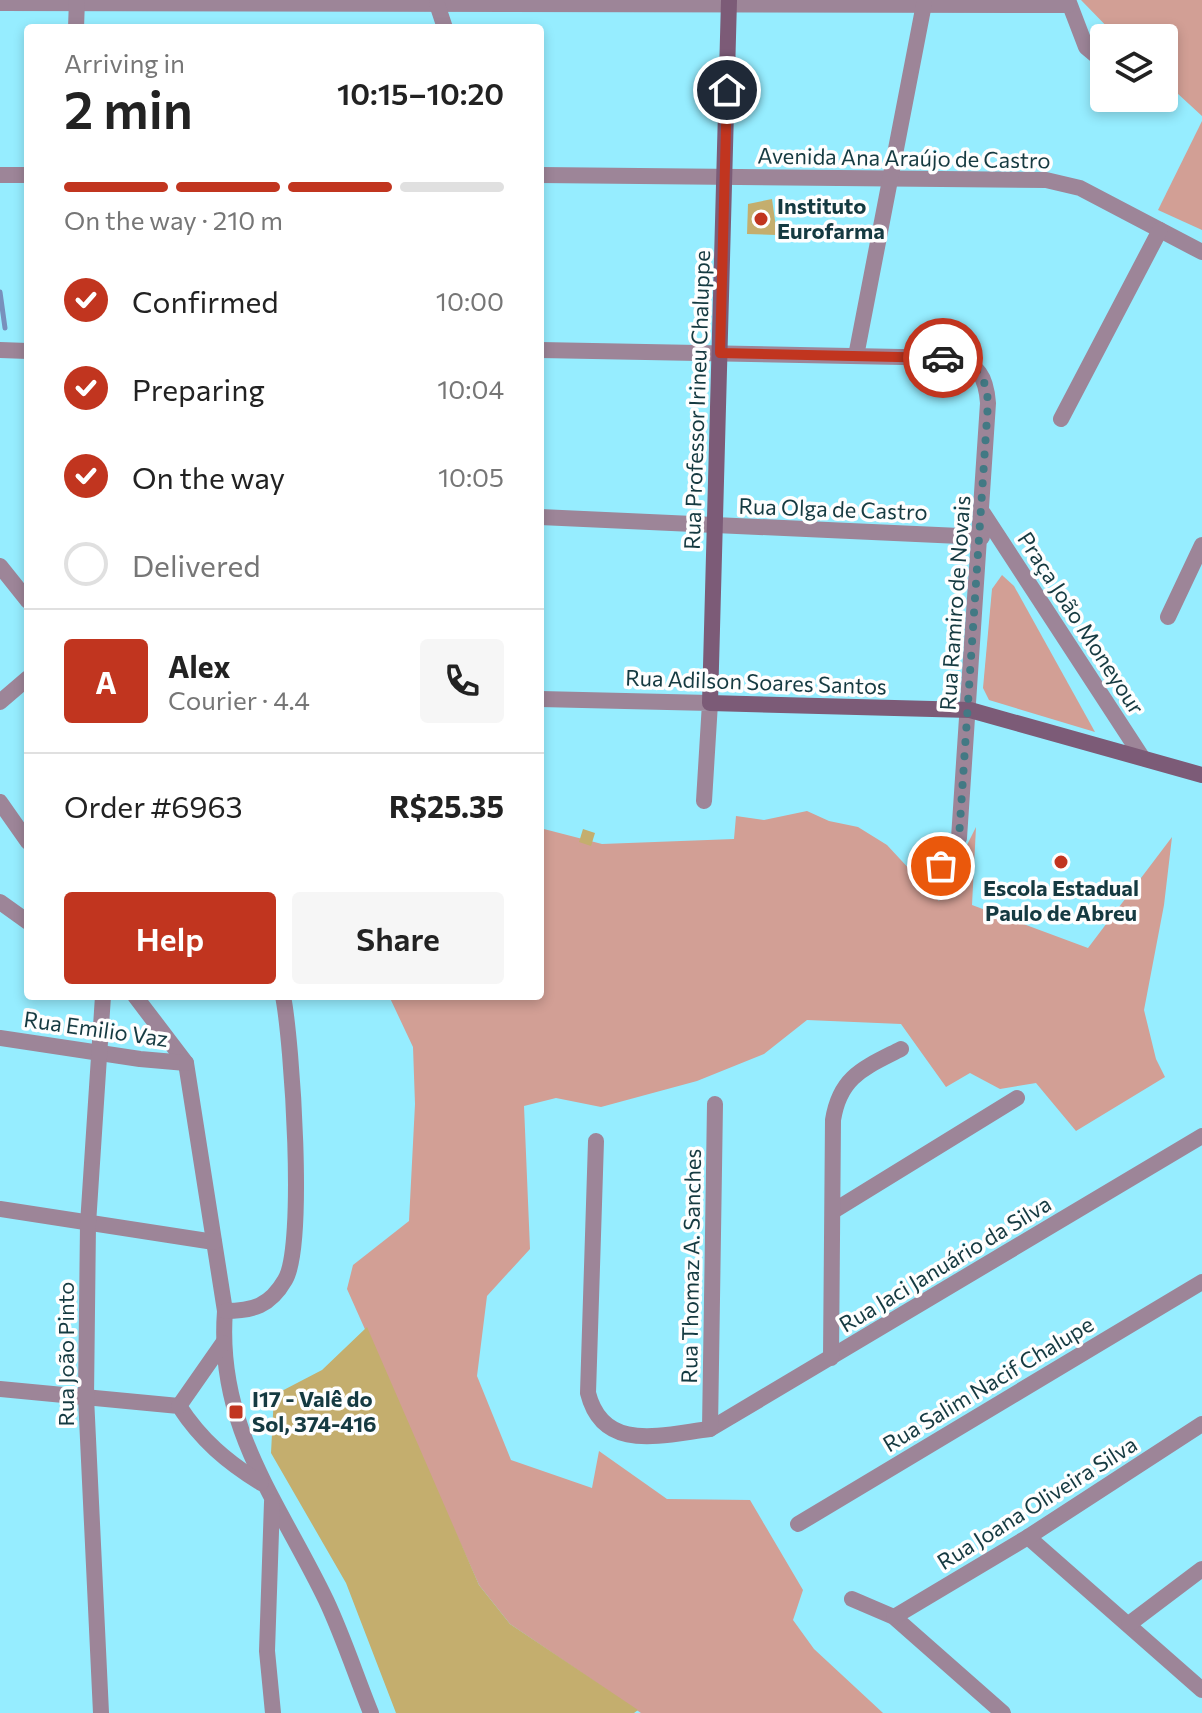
<!DOCTYPE html>
<meta charset="utf-8">
<style>
body{margin:0;font-family:Commissioner,sans-serif;background:#f6f6f6;color:#222;height:100vh;display:flex;flex-direction:column;font-size:30px;white-space:nowrap}
*{box-sizing:border-box;margin:0}
p{font-size:26px;color:#767676}
.icon{flex:none;width:44px;height:44px;fill:none;stroke:currentColor;stroke-width:2;stroke-linecap:round;stroke-linejoin:round}
.map{position:relative;flex:1;overflow:hidden}
.details{position:absolute;left:24px;top:24px;width:520px;height:976px;display:flex;flex-direction:column;background:#fff;border-radius:8px;box-shadow:0 4px 12px #0003}
.details>*{flex:none}
.fabs{position:absolute;left:1090px;top:24px;display:grid;gap:16px}
.fabs a{display:grid;place-items:center;width:88px;height:88px;border-radius:8px;background:#fff;box-shadow:0 4px 12px #0003;font-size:40px}
.pin{position:absolute;display:grid;place-items:center;width:68px;height:68px;color:#fff;margin:-34px;border:4px solid #fff;border-radius:50%;box-shadow:0 2px 8px #0007}
.courier{position:absolute;display:grid;place-items:center;width:80px;height:80px;margin:-40px;border:6px solid #c1351f;border-radius:50%;background:#fff;color:#222;box-shadow:0 2px 10px #0007}
.head em{font-style:normal;font-weight:600}
.head div{display:flex;flex-direction:column-reverse}
.head{display:flex;align-items:center;justify-content:space-between;height:136px;padding:0 40px}
h1{font-size:52px;font-weight:600;line-height:60px}
.bar{display:grid;grid-template-columns:repeat(4,1fr);gap:12px 8px;align-content:center;height:96px;padding:0 40px}
.bar i{height:10px;border-radius:6px;background:#e0e0e0}
.bar .selected{background:#c1351f}
.bar p{grid-column:span 4}
.line{display:flex;align-items:center;gap:20px;padding:0 40px;border-top:2px solid #e0e0e0}
.line div{flex:1}
.round{display:grid;place-items:center;flex:none;width:84px;height:84px;border-radius:8px;background:#f6f6f6}
ol{padding:0 40px;list-style:none}
li{display:flex;align-items:center;gap:24px;height:88px}
li p{margin-inline-start:auto}
li .icon{padding:8px;border-radius:50%;background:#c1351f;color:#fff;stroke-width:4}
li:last-child{color:#767676}
li i{width:44px;height:44px;border:4px solid #e0e0e0;border-radius:50%}
.primary-button{display:flex;gap:16px;margin-top:auto;padding:16px 40px}
.primary-button a{flex:1;height:92px;border-radius:8px;background:#c1351f;color:#fff;font-size:32px;font-weight:600;line-height:92px;text-align:center}
.primary-button a+a{background:#f6f6f6;color:#222}
.map>svg:first-child{display:block}
.green{fill:#d29f95}
.lines{fill:none;stroke-linecap:round;stroke-linejoin:round}
.stream{stroke:#7890bc;stroke-width:5}
.building{fill:#c4ae6e}
.street{stroke:#9d8598;stroke-width:16}
.secondary{stroke:#7c5b77;stroke-width:16}
.done{stroke:#427984;stroke-width:8;stroke-dasharray:0 14.4}
.route{stroke:#c1351f;stroke-width:10}
.poi-dot{fill:#c1351f;stroke:#fefefe;stroke-width:3}
.labels{text-anchor:middle;stroke-width:7;stroke-linejoin:round;paint-order:stroke}
.street-label{font-size:22px;fill:#153a41;stroke:#fefefe}
.poi-label{font-size:22px;font-weight:bold;fill:#153a41;stroke:#fefefe;text-anchor:start}
</style>
<div class="map">
<svg width="1202" height="1713" viewBox="0 0 1202 1713">
<rect width="100%" height="100%" fill="#96edff"/>
<g class="green">
<path d="M 1081,0 L 1202,0 L 1202,116 L 1164,81 L 1164,38 L 1118,38 Z"/>
<path d="M 1202,121 L 1202,230 L 1158,210 Z"/>
<path d="M 1002,575 L 1014,586 L 1095,732 L 989,700 L 983,688 L 992,589 Z"/>
<path d="M 807,811 L 829,821 L 858,827 L 887,845 L 939,901 L 976,827 L 972,905 L 1088,948 L 1172,837 L 1164,905 L 1144,1010 L 1156,1059 L 1165,1077 L 1076,1131 L 1036,1083 L 1000,1089 L 970,1073 L 946,1087 L 901,1024 L 807,1020 L 764,1054 L 697,1081 L 601,1107 L 556,1098 L 524,1106 L 530,1249 L 487,1296 L 477,1376 L 511,1460 L 592,1488 L 599,1451 L 667,1499 L 750,1500 L 803,1590 L 793,1620 L 814,1649 L 883,1713 L 641,1713 L 510,1624 L 479,1585 L 347,1289 L 353,1265 L 409,1221 L 415,1104 L 413,1047 L 389,996 L 540,996 L 540,828 L 602,844 L 734,839 L 736,816 L 764,820 Z"/>
</g>
<g class="lines">
<path class="stream" d="M 0,292 L 5,328"/>
</g>
<g class="building">
<path d="M 772,199 L 777,235 L 747,234 L 748,204 Z"/>
<path d="M 583,829 L 595,833 L 591,846 L 579,842 Z"/>
<path d="M 367,1327 L 479,1585 L 510,1624 L 638,1710 L 634,1713 L 396,1713 L 346,1583 L 271,1453 L 274,1395 L 322,1370 Z"/>
</g>
<g class="lines">
<g class="street">
<path d="M 1068,0 L 1086,47 L 1104,62"/>
<path d="M 0,3 L 1068,5"/>
<path d="M 437,4 L 445,28"/>
<path d="M 76,28 L 77,0"/>
<path d="M 0,175 L 28,175"/>
<path d="M 540,175 L 1046,180 L 1080,188 L 1202,252"/>
<path d="M 0,350 L 28,351"/>
<path d="M 540,350 L 952,358 C 979,364 986,377 988,403 L 959,838 L 941,866"/>
<path d="M 856,356 L 924,4"/>
<path d="M 1061,419 L 1160,230"/>
<path d="M 983,513 L 1142,757"/>
<path d="M 540,517 L 982,537"/>
<path d="M 0,566 L 28,601"/>
<path d="M 1168,617 L 1202,545"/>
<path d="M 540,699 L 710,703 L 704,801"/>
<path d="M 0,702 L 28,678"/>
<path d="M 0,802 L 28,842"/>
<path d="M 0,902 L 28,922"/>
<path d="M 135,996 L 186,1063 L 225,1311 C 216,1427 279,1502 326,1600 C 343,1636 356,1676 371,1713"/>
<path d="M 0,1038 L 140,1059 L 186,1063"/>
<path d="M 596,1141 L 588,1393 C 603,1453 661,1435 710,1429 L 1202,1136"/>
<path d="M 0,1209 L 214,1242"/>
<path d="M 835,1210 L 1017,1098"/>
<path d="M 225,1311 C 253,1311 270,1306 285,1280 C 306,1246 292,1042 283,996"/>
<path d="M 831,1358 L 833,1120 C 840,1076 864,1068 901,1049"/>
<path d="M 0,1389 L 179,1406 C 201,1440 227,1462 261,1483"/>
<path d="M 179,1406 L 223,1343"/>
<path d="M 710,1429 L 715,1104"/>
<path d="M 272,1502 L 267,1651 L 273,1713"/>
<path d="M 798,1524 L 1202,1282"/>
<path d="M 1028,1537 L 1202,1690"/>
<path d="M 852,1599 L 894,1617 L 1003,1713"/>
<path d="M 894,1617 L 1028,1537 L 1202,1424"/>
<path d="M 1129,1624 L 1202,1569"/>
<path d="M 101,1713 L 86,1397 L 88,1224 L 103,996"/>
</g>
<path class="secondary" d="M 729,0 L 710,703 L 970,710 L 1202,775"/>
</g>
<g class="lines">
<path class="done" d="M 941,866 L 959,838 L 988,403 C 986,373 974,359 943,358"/>
<path class="route" d="M 727,90 L 720,353 L 943,358"/>
</g>
<g class="poi-dot">
<circle cx="761" cy="219" r="8"/>
<circle cx="1061" cy="862" r="8"/>
<rect x="228" y="1404" width="16" height="16" rx="4"/>
</g>
<g class="labels">
<g class="street-label">
<text transform="translate(904 158) rotate(1)" y="8">Avenida Ana Araújo de Castro</text>
<text transform="translate(697 400) rotate(-88)" y="8">Rua Professor Irineu Chaluppe</text>
<text transform="translate(833 509) rotate(2)" y="8">Rua Olga de Castro</text>
<text transform="translate(955 603) rotate(-86)" y="8">Rua Ramiro de Novais</text>
<text transform="translate(1081 623) rotate(57)" y="8">Praça João Moneyour</text>
<text transform="translate(756 682) rotate(2)" y="8">Rua Adilson Soares Santos</text>
<text transform="translate(96 1029) rotate(8)" y="8">Rua Emilio Vaz</text>
<text transform="translate(945 1264) rotate(-31)" y="8">Rua Jaci Januário da Silva</text>
<text transform="translate(691 1266) rotate(-89)" y="8">Rua Thomaz A. Sanches</text>
<text transform="translate(66 1354) rotate(-90)" y="8">Rua João Pinto</text>
<text transform="translate(988 1384) rotate(-31)" y="8">Rua Salim Nacif Chalupe</text>
<text transform="translate(1037 1503) rotate(-32)" y="8">Rua Joana Oliveira Silva</text>
</g>
<g class="poi-label">
<text x="777" y="214">Instituto<tspan x="777" dy="25">Eurofarma</tspan></text>
<text x="1061" y="896" text-anchor="middle">Escola Estadual<tspan x="1061" dy="25">Paulo de Abreu</tspan></text>
<text x="252" y="1407">I17 - Valê do<tspan x="252" dy="25">Sol, 374-416</tspan></text>
</g>
</g>
</svg>
<div class="fabs">
<a><svg class="icon" aria-label="layers" viewBox="0 0 24 24"><path d="M12 4l9 5-9 5-9-5zM3 14l9 5 9-5"/></svg></a>
</div>
<div class="pin" style="left:941px;top:866px;background:#ea580c"><svg class="icon" aria-label="bag" viewBox="0 0 24 24"><path d="M5 8h14l-1 12H6zM9 8a3 3 0 0 1 6 0"/></svg></div>
<div class="pin" style="left:727px;top:90px;background:#1f2937"><svg class="icon" aria-label="home" viewBox="0 0 24 24"><path d="M3 11l9-7 9 7M6 9v11h12V9"/></svg></div>
<div class="courier" style="left:943px;top:358px"><svg class="icon" aria-label="car" viewBox="0 0 24 24"><path d="M5 17H2v-5l4-1 3-4h7l3 4 3 1v5h-3M9 17h6M6 11h13"/><circle cx="7" cy="17" r="2"/><circle cx="17" cy="17" r="2"/></svg></div>
<section class="details">
<div class="head"><div><h1>2 min</h1><p>Arriving in</p></div><em>10:15–10:20</em></div>
<div class="bar"><i class="selected"></i><i class="selected"></i><i class="selected"></i><i></i><p>On the way · 210 m</p></div>
<ol>
<li><svg class="icon" aria-label="check" viewBox="0 0 24 24"><path d="M5 12l5 5 9-10"/></svg>Confirmed<p>10:00</p></li>
<li><svg class="icon" aria-label="check" viewBox="0 0 24 24"><path d="M5 12l5 5 9-10"/></svg>Preparing<p>10:04</p></li>
<li><svg class="icon" aria-label="check" viewBox="0 0 24 24"><path d="M5 12l5 5 9-10"/></svg>On the way<p>10:05</p></li>
<li><i></i>Delivered</li>
</ol>
<div class="line" style="height:144px"><b class="round" style="background:#c1351f;color:#fff">A</b><div><b>Alex</b><p>Courier · 4.4</p></div><a class="round"><svg class="icon" aria-label="phone" viewBox="0 0 24 24"><path d="M5 4h4l2 5-3 2q2 4 5 5l2-3 5 2v4C11 20 4 13 5 4z"/></svg></a></div>
<div class="line" style="height:104px"><div>Order #6963</div><b>R$25.35</b></div>
<div class="primary-button"><a>Help</a><a>Share</a></div>
</section>
</div>
